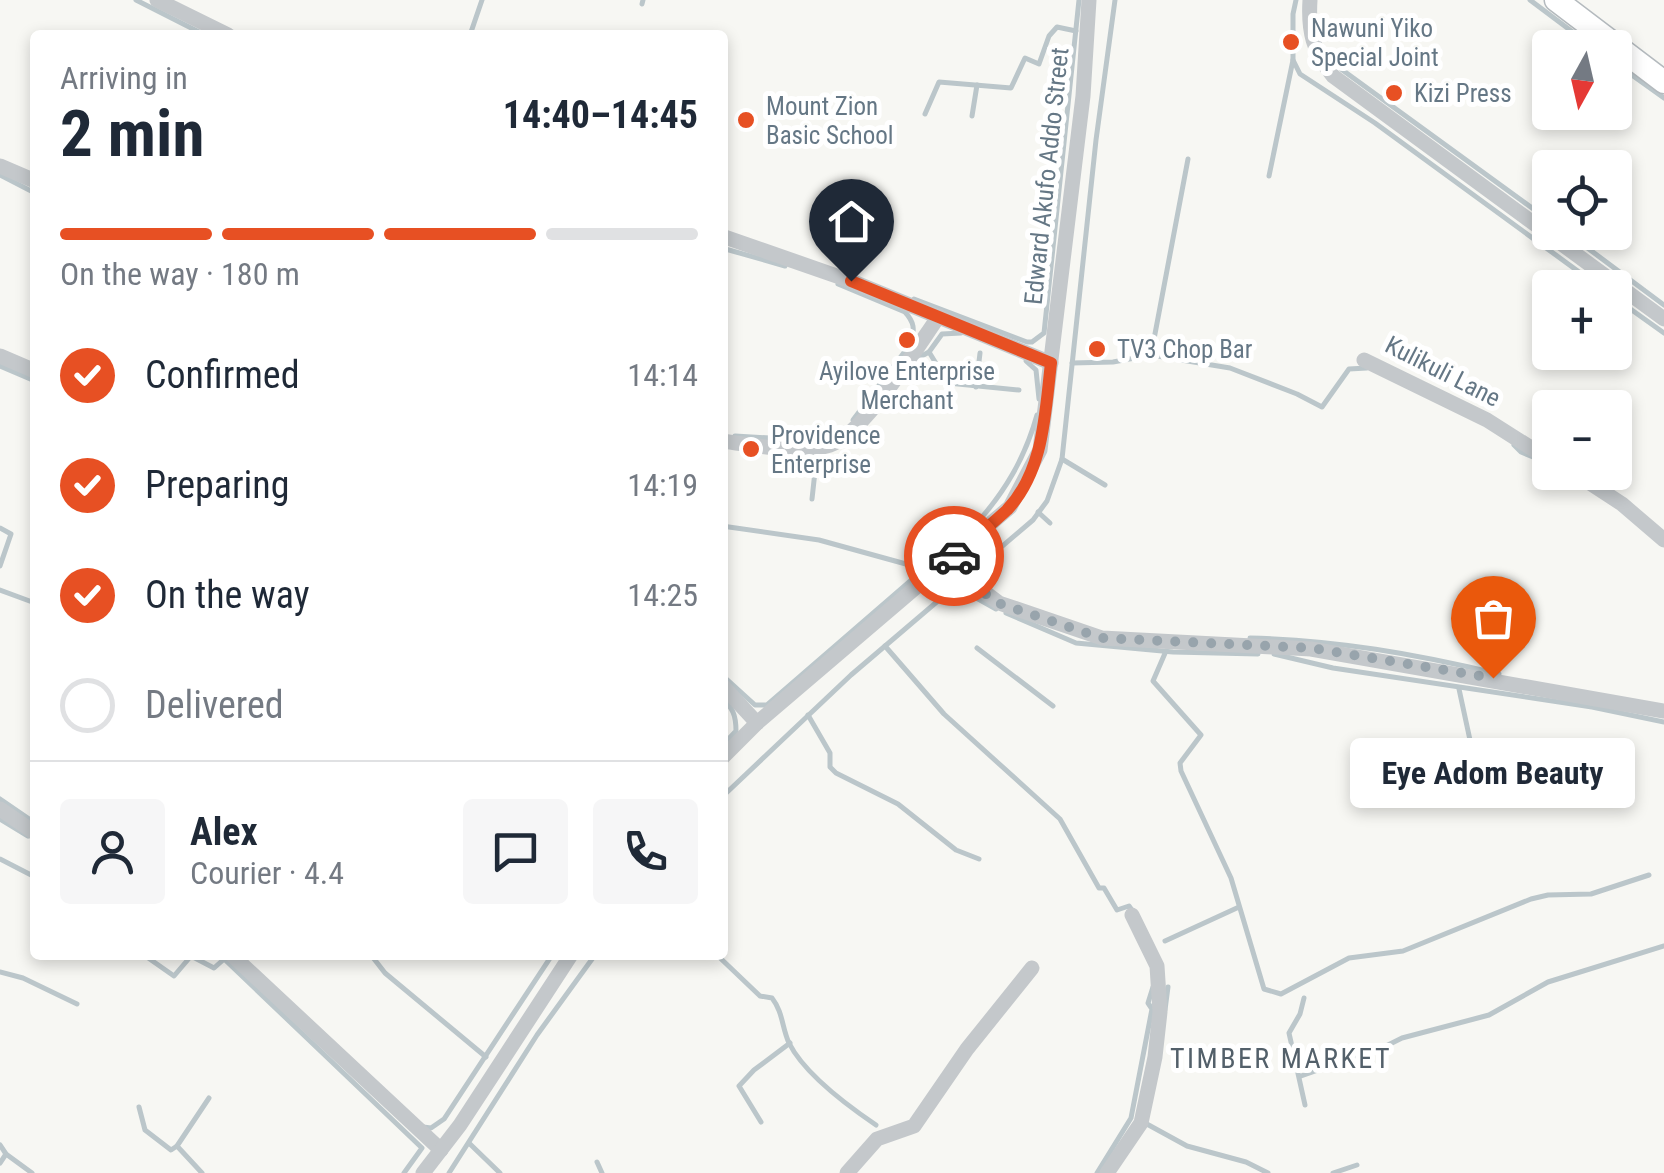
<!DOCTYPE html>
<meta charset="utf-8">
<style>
body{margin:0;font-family:"Roboto Condensed",sans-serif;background:#f6f6f7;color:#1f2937;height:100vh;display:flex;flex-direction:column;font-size:38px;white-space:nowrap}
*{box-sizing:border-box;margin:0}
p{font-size:32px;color:#747a83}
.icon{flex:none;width:55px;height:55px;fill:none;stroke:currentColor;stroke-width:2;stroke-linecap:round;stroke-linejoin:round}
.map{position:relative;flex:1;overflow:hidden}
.side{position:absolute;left:30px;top:30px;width:698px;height:930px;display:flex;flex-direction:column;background:#fff;border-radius:10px;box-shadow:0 5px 15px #0003}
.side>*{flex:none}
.needle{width:65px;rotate:188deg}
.buttons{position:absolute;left:1532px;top:30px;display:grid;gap:20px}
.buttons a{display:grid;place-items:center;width:100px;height:100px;border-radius:10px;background:#fff;box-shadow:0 5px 15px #0003;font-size:50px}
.pin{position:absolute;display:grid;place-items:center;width:85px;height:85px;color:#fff;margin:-102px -42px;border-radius:50% 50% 50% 0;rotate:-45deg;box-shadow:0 0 10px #0007}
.pin .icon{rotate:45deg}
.courier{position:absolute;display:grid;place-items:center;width:100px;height:100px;margin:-50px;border:8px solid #e75023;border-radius:50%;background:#fff;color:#222;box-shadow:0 2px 12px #0007}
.bubble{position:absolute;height:70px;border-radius:10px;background:#fff;box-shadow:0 5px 15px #0003;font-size:32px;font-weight:700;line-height:70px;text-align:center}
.summary em{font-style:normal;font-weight:700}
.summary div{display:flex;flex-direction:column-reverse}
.summary{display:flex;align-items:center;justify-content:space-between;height:170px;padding:0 30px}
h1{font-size:65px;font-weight:700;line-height:75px}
.bar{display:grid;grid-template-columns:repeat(4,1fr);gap:15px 10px;align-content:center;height:120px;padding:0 30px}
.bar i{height:12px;border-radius:8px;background:#e0e1e3}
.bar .on{background:#e75023}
.bar p{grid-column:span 4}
.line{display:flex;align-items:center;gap:25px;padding:0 30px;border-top:2px solid #e0e1e3}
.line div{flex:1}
.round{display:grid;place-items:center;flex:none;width:105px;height:105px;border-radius:10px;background:#f6f6f7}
ol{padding:0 30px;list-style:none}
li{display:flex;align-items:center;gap:30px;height:110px}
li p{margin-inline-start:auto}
li .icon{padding:10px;border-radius:50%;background:#e75023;color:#fff;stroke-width:4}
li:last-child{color:#747a83}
li i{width:55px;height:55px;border:5px solid #e0e1e3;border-radius:50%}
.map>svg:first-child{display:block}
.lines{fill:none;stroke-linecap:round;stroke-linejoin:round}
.stream{stroke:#bbc6ca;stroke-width:5}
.secondary-casing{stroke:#b4babe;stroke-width:25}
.street{stroke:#c4c8cb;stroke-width:15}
.secondary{stroke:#fff;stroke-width:22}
.done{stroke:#98a4ac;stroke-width:10;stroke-dasharray:0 18}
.route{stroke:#e75023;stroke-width:12}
.poi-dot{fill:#e75023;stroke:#fff;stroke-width:4}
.labels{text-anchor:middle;stroke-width:10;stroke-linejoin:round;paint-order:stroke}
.poi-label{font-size:25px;fill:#657785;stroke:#fff;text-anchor:start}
.street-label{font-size:25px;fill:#657785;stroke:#fff}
.neighbourhood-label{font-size:28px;letter-spacing:2.5px;fill:#53606a;stroke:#fff}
</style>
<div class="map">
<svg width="1664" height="1173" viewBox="0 0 1664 1173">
<rect width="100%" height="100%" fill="#f7f7f3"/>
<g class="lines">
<g class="stream">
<path d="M 136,0 L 205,35"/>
<path d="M 1530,0 L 1594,48"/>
<path d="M 642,4 L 643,0"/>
<path d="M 470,35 L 482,0"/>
<path d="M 1293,60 L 1300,74 L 1375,123 L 1601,288"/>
<path d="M 1330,61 L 1550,221"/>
<path d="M 1615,63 L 1664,98"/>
<path d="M 925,114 L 939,82 L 1011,88 L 1025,58 L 1039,64 L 1049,36 L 1057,27 L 1076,31"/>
<path d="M 972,116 L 977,85"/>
<path d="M 0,175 L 35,193"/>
<path d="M 1269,176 L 1293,60 L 1293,14 L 1296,0"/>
<path d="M 1566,232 L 1664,305"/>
<path d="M 722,248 L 785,266"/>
<path d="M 838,284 L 905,312 C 915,323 914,329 912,342 L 853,420"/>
<path d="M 1615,298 L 1664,333"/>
<path d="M 914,299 L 1027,342 L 1032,342 L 1044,333 L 1079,0"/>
<path d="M 929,352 L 948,383 L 1019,390"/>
<path d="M 1151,355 L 1188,159"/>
<path d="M 918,358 L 929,352 L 942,334 L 961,333"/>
<path d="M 1026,361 L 1036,370 L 1039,399"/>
<path d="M 1072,363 L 1113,362 L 1151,355 L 1230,368 L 1297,394 L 1322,407 L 1349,369 L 1367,368"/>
<path d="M 0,366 L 35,381"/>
<path d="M 976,387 L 980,353"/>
<path d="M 735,436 L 819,441"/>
<path d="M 1514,445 L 1521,452 L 1533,457"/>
<path d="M 1062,459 L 1105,485"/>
<path d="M 1589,472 L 1599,480"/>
<path d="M 812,499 L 817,453"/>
<path d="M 1038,512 L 1050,523"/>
<path d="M 722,526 L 819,540 L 924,569"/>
<path d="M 0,528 L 11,534 L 0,566"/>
<path d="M 955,586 L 996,609"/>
<path d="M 0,590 L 35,603"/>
<path d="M 1006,613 L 1076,643 L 1173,652 L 1258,654"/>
<path d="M 1250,638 C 1336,640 1416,654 1499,674"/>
<path d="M 885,646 L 944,714 L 1060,819 L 1099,888 L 1104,888 L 1117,910 L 1129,906 L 1134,913"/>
<path d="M 977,648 L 1053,706"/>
<path d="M 1166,651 L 1153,681 L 1201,735 L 1180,763 L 1181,771 L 1231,878 L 1264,989 L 1281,994 L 1349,958 L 1403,951 L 1531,899 L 1548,895 L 1591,894 L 1649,875"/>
<path d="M 1274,654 L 1333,668 L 1592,707 L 1664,722"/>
<path d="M 722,675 L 755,705 L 767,705 L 975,525 C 1005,492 1025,458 1037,415"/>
<path d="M 1459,689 L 1470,740"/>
<path d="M 722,697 C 733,709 736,715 736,731 L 722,746"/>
<path d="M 808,715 L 830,753 L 830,767 L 836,773 L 898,804 L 956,850 L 979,859"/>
<path d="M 722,797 L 851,675 L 1033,520 L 1047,501 L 1062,459 L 1096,140 L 1115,0"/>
<path d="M 0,799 L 35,823"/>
<path d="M 0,819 L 28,836"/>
<path d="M 0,859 L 35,877"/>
<path d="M 1165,941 L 1239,907"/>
<path d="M 144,955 L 174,976 L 191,956 L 214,968 L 223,960"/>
<path d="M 220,955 L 422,1148 L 404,1173"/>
<path d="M 371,955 L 385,973 L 486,1057"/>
<path d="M 717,955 L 760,996 L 772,998 C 783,1012 782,1028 789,1043 C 804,1073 848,1106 876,1125"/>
<path d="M 0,972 L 23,978 L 77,1004"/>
<path d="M 1304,998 L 1300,1014 L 1289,1033 L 1305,1105"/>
<path d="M 1165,1010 L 1168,987"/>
<path d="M 1301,1076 L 1384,1047 L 1402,1038 L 1489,1015 L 1548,982 L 1664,946"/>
<path d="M 139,1107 L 145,1130 L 171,1150 L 177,1146"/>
<path d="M 761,1122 L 739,1086 L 754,1070 L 790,1043"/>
<path d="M 1145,1123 L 1187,1146 L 1246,1162 L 1268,1173"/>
<path d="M 423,1127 L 431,1128 L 444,1119 L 552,955"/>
<path d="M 470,1144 L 500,1173"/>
<path d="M 0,1145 L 6,1154 L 32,1173"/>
<path d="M 597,1162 L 602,1173"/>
<path d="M 0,1163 L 6,1154"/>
<path d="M 202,1173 L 177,1146 L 209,1098"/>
<path d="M 449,1173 L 537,1035 L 595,955"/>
<path d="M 1097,1173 L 1131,1118 L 1152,1009 L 1148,1003 L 1153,987"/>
<path d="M 1333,1173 L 1357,1165"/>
</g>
<defs>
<path id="secondary" d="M 1556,0 L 1664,82"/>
</defs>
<use href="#secondary" class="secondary-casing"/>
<g class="street">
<path d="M 157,0 L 228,35"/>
<path d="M 1310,0 C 1308,31 1313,52 1333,76 L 1664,319"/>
<path d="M 0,166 L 35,181"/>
<path d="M 722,236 L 851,281 L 1051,363"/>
<path d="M 0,356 L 35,371"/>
<path d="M 1364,360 L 1487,420 L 1550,460"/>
<path d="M 722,441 C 755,445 798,455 830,445 C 864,434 917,347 939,316"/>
<path d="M 1573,472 L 1622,504 L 1664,540"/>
<path d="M 951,559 L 975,585 L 999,603 L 1102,638 L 1311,649 L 1664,711"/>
<path d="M 722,685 L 757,723"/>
<path d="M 722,758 L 757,723 L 1010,507 L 1040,450 L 1083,96 L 1089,0"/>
<path d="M 0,809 L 35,833"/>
<path d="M 232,955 L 441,1150"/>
<path d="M 423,1173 L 460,1125 L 571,955"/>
<path d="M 847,1173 L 877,1139 L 914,1126 L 967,1049 L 1032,968"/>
<path d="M 1107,1173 L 1141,1123 L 1155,1057 L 1160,1012 L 1157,966 L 1132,915"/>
</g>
<use href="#secondary" class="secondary"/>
</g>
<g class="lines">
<path class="done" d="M 954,556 L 951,559 L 975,586 L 998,603 L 1102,638 L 1311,648 L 1493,678"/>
<path class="route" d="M 851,281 L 1051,363 C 1045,413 1044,471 1007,510 C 990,526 971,541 954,556"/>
</g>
<g class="poi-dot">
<circle cx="1291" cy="42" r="10"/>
<circle cx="1394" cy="93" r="10"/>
<circle cx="746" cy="120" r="10"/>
<circle cx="907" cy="340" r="10"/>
<circle cx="1097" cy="349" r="10"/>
<circle cx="751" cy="449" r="10"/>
</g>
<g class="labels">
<g class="poi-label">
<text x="1311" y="37">Nawuni Yiko<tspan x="1311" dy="29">Special Joint</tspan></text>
<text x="1414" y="102">Kizi Press</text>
<text x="766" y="115">Mount Zion<tspan x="766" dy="29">Basic School</tspan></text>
<text x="1117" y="358">TV3 Chop Bar</text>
<text x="907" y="380" text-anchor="middle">Ayilove Enterprise<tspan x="907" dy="29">Merchant</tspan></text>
<text x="771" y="444">Providence<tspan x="771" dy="29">Enterprise</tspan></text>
</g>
<g class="street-label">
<text transform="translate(1046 176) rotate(-84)" y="9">Edward Akufo Addo Street</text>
<text transform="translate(1443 371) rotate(27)" y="9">Kulikuli Lane</text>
</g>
<g class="neighbourhood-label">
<text x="1281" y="1068">TIMBER MARKET</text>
</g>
</g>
</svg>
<div class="buttons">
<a><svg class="needle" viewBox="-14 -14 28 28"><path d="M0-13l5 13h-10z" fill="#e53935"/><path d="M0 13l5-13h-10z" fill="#747a83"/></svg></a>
<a><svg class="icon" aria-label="locate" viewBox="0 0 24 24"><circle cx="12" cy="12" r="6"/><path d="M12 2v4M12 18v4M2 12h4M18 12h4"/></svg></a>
<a>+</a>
<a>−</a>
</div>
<div class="pin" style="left:1493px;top:678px;background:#ea580c"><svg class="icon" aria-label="bag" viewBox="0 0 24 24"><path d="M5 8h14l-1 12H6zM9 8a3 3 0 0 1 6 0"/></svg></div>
<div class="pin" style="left:851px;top:281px;background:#1f2937"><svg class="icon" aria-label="home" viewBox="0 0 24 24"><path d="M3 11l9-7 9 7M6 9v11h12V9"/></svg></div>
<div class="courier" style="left:954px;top:556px"><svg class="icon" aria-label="car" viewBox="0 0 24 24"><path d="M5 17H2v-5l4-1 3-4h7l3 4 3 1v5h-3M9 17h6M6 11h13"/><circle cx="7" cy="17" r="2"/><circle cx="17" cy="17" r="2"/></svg></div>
<div class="bubble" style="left:1350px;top:738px;width:285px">Eye Adom Beauty</div>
<section class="side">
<div class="summary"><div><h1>2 min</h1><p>Arriving in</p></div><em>14:40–14:45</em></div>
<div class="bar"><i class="on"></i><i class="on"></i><i class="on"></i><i></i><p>On the way · 180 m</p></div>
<ol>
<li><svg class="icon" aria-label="check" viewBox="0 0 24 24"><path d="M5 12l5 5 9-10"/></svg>Confirmed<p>14:14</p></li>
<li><svg class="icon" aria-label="check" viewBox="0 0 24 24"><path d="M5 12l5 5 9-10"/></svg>Preparing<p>14:19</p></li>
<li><svg class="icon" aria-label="check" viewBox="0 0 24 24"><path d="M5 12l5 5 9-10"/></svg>On the way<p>14:25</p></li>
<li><i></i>Delivered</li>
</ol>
<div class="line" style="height:180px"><a class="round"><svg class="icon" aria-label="person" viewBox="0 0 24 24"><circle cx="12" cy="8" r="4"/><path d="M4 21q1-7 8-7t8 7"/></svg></a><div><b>Alex</b><p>Courier · 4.4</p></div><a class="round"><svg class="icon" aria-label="chat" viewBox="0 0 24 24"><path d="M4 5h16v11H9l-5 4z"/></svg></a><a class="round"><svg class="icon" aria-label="phone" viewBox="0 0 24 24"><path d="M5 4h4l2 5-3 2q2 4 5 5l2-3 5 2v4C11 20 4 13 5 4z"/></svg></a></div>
</section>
</div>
